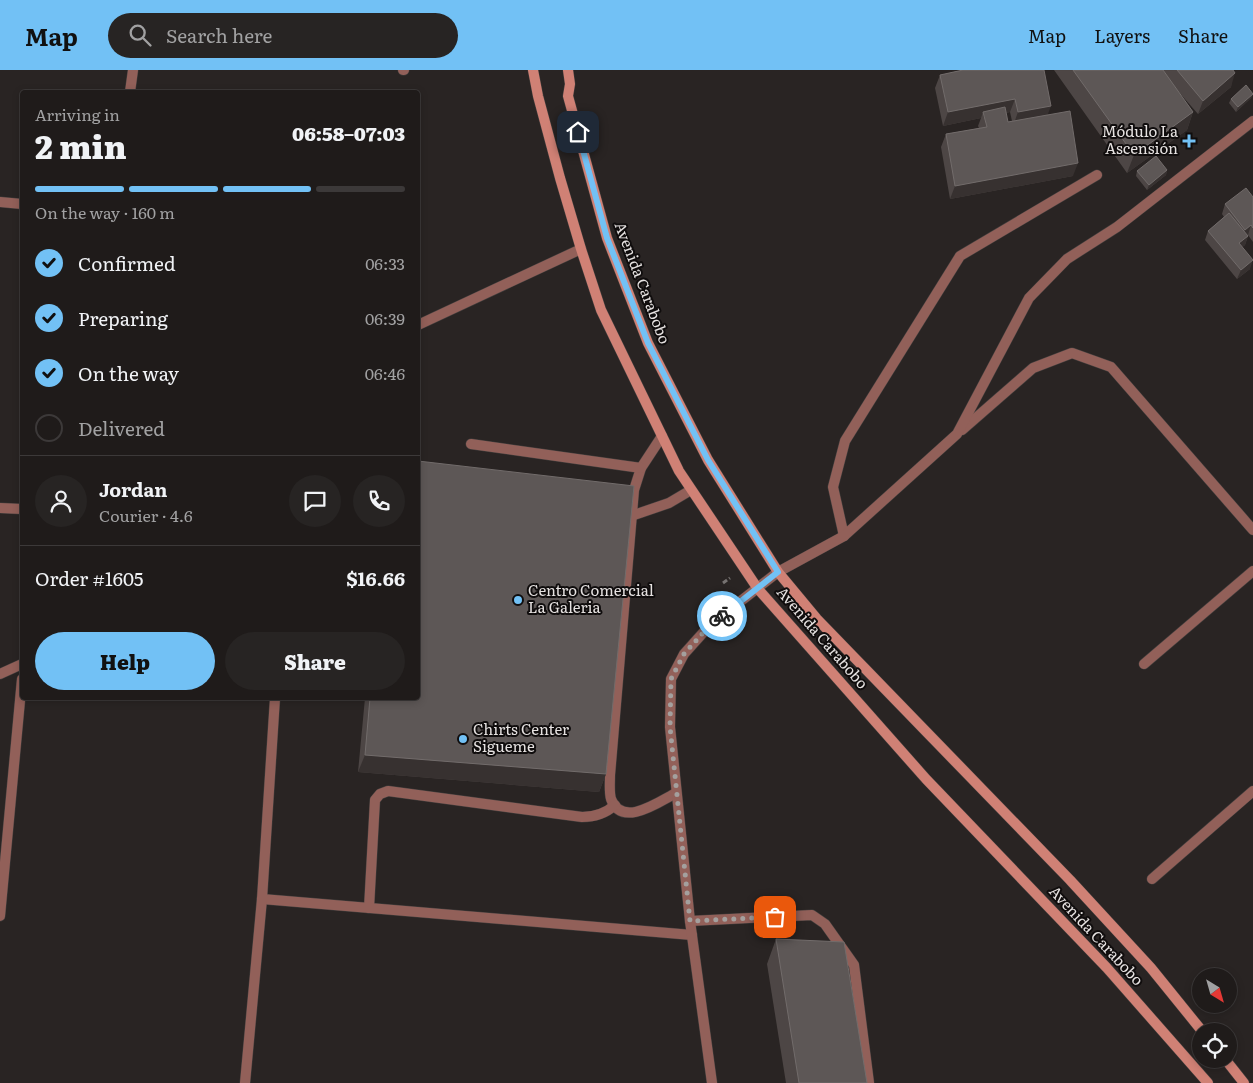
<!DOCTYPE html>
<meta charset="utf-8">
<style>
body{margin:0;font-family:Literata,serif;background:#272423;color:#f1f3f6;height:100vh;display:flex;flex-direction:column;font-size:19px;white-space:nowrap}
*{box-sizing:border-box;margin:0}
p{font-size:16px;color:#a1a1a2}
.icon{flex:none;width:28px;height:28px;fill:none;stroke:currentColor;stroke-width:2;stroke-linecap:round;stroke-linejoin:round}
.map{position:relative;flex:1;overflow:hidden}
.drawer{position:absolute;left:20px;top:20px;width:400px;height:610px;display:flex;flex-direction:column;background:#1f1b1a;border-radius:5px;box-shadow:0 2px 8px #0003,0 0 0 1px #3c3939}
.drawer>*{flex:none}
.needle{width:32px;rotate:143deg}
.fabs{position:absolute;left:1192px;top:898px;display:grid;gap:10px}
.fabs a{display:grid;place-items:center;width:45px;height:45px;border-radius:50%;background:#1f1b1a;box-shadow:0 2px 8px #0003,0 0 0 1px #3c3939;font-size:25px}
.pin{position:absolute;display:grid;place-items:center;width:42px;height:42px;color:#fff;margin:-21px;border-radius:10px;box-shadow:0 2px 8px #0006}
.courier{position:absolute;display:grid;place-items:center;width:50px;height:50px;margin:-25px;border:4px solid #72c1f5;border-radius:50%;background:#fff;color:#222;box-shadow:0 1px 6px #0007}
.headline em{font-style:normal;font-weight:800}
.headline div{display:flex;flex-direction:column-reverse}
.headline{display:flex;align-items:center;justify-content:space-between;height:85px;padding:0 15px}
h1{font-size:32px;font-weight:800;line-height:38px}
.bar{display:grid;grid-template-columns:repeat(4,1fr);gap:8px 5px;align-content:center;height:60px;padding:0 15px}
.bar i{height:6px;border-radius:4px;background:#3c3939}
.bar .active{background:#72c1f5}
.bar p{grid-column:span 4}
.line{display:flex;align-items:center;gap:12px;padding:0 15px;border-top:1px solid #3c3939}
.line div{flex:1}
.round{display:grid;place-items:center;flex:none;width:52px;height:52px;border-radius:26px;background:#272423}
ol{padding:0 15px;list-style:none}
li{display:flex;align-items:center;gap:15px;height:55px}
li p{margin-inline-start:auto}
li .icon{padding:5px;border-radius:50%;background:#72c1f5;color:#111;stroke-width:4}
li:last-child{color:#a1a1a2}
li i{width:28px;height:28px;border:2px solid #3c3939;border-radius:50%}
.primary-button{display:flex;gap:10px;margin-top:auto;padding:10px 15px}
.primary-button a{flex:1;height:58px;border-radius:30px;background:#72c1f5;color:#111;font-size:20px;font-weight:800;line-height:58px;text-align:center}
.primary-button a+a{background:#272423;color:#f1f3f6}
header{display:flex;align-items:center;gap:30px;box-sizing:border-box;height:70px;padding:0 25px;background:#72c1f5;color:#111}
header strong{font-size:24px}
nav{display:flex;gap:28px;margin-inline-start:auto;font-size:18px}
.search{width:350px;height:45px;background:#272423;display:flex;align-items:center;gap:12px;box-sizing:border-box;padding:0 18px;border-radius:28px;color:#a1a1a2;font-size:19px}
.map>svg:first-child{display:block}
.lines{fill:none;stroke-linecap:round;stroke-linejoin:round}
.lane-casing{stroke:#433f3e;stroke-width:11}
.street-casing{stroke:#433f3e;stroke-width:11}
.secondary-casing{stroke:#433f3e;stroke-width:11}
.path{stroke:#767271;stroke-width:3;stroke-dasharray:5 2.5;stroke-linecap:butt}
.lane{stroke:#926059;stroke-width:10}
.street{stroke:#926059;stroke-width:10}
.secondary{stroke:#d08175;stroke-width:10}
.wall{fill:#4d4645;fill-rule:evenodd}
.shaded-wall{fill:#373130}
.building{fill:#5d5756;stroke:#726c6b}
.done{stroke:#a4a09e;stroke-width:5;stroke-dasharray:0 9}
.route{stroke:#72c1f5;stroke-width:6}
.poi-dot{fill:#72c1f5;stroke:#100d0d;stroke-width:2}
.labels{text-anchor:middle;stroke-width:4;stroke-linejoin:round;paint-order:stroke}
.poi-label{font-size:15px;fill:#e6e2e1;stroke:#100d0d;text-anchor:start}
.street-label{font-size:15px;fill:#e6e2e1;stroke:#100d0d}
</style>
<header>
<strong>Map</strong>
<div class="search"><svg class="icon" aria-label="search" viewBox="0 0 24 24"><circle cx="10" cy="10" r="6"/><path d="M15 15l6 6"/></svg>Search here</div>
<nav><a>Map</a><a>Layers</a><a>Share</a></nav>
</header>
<div class="map">
<svg width="1253" height="1013" viewBox="0 0 1253 1013">
<rect width="100%" height="100%" fill="#292423"/>
<g class="lines">
<defs>
<g id="lane">
<path d="M 662,366 L 641,398 L 634,420 L 610,705 C 610,713 609,722 611,729 C 622,759 660,731 676,723"/>
<path d="M 471,374 L 641,398"/>
<path d="M 631,446 L 669,433 L 691,420"/>
<path d="M 844,466 L 833,417 L 845,371 L 960,186 L 1097,105"/>
<path d="M 1144,594 L 1253,501"/>
<path d="M 1152,809 L 1253,721"/>
<path d="M 369,838 L 375,730 L 380,724 L 388,721 L 582,747 C 595,747 605,744 615,735"/>
<path d="M 690,851 L 812,845 L 825,854 L 854,895 L 869,1013"/>
</g>
<g id="street">
<path d="M 403,0 L 404,0"/>
<path d="M 130,22 L 133,0"/>
<path d="M 0,132 L 22,134"/>
<path d="M 418,255 L 581,179"/>
<path d="M 962,360 L 1033,298 L 1072,283 L 1111,297 L 1253,460"/>
<path d="M 0,438 L 22,439"/>
<path d="M 0,604 L 22,594"/>
<path d="M 262,829 L 692,865"/>
<path d="M 0,846 L 22,609"/>
<path d="M 245,1013 L 262,829 L 275,628"/>
<path d="M 712,1013 L 690,851 L 670,657 L 671,609 L 684,584 L 710,555 L 778,502 L 844,466 L 957,364 L 1029,228 L 1067,189 L 1117,157 L 1253,51"/>
</g>
<g id="secondary">
<path d="M 533,0 L 538,26 L 560,108 L 581,179 L 601,240 L 679,401 L 758,519 L 926,709 L 1107,898 L 1208,1013"/>
<path d="M 568,0 L 570,14 L 568,26 L 607,168 L 648,273 L 708,390 L 778,502 L 817,549 L 1070,810 L 1151,898 L 1202,961"/>
<path d="M 1225,989 L 1244,1013"/>
</g>
</defs>
<use href="#lane" class="lane-casing"/>
<use href="#street" class="street-casing"/>
<use href="#secondary" class="secondary-casing"/>
<path class="path" d="M 723,513 L 730,508"/>
<use href="#lane" class="lane"/>
<use href="#street" class="street"/>
<use href="#secondary" class="secondary"/>
</g>
<g class="wall">
<path d="M 963,0 L 1047,45 L 1073,106 L 950,129 L 941,77 L 946,64 L 979,58 L 978,56 L 981,48 L 943,56 L 935,18 L 940,5 ZM 1010,42 L 1012,51 L 1008,52 L 1006,43 Z"/>
<path d="M 1054,0 L 1233,0 L 1231,17 L 1198,44 L 1177,20 L 1193,42 L 1187,60 L 1127,103 Z"/>
<path d="M 1253,24 L 1251,28 L 1236,42 L 1229,33 L 1231,29 Z"/>
<path d="M 1167,100 L 1166,105 L 1147,120 L 1136,106 L 1137,101 Z"/>
<path d="M 1253,127 L 1253,172 L 1248,165 L 1248,166 L 1245,175 L 1242,177 L 1250,199 L 1237,209 L 1205,170 L 1208,161 L 1224,147 L 1222,144 L 1225,134 Z"/>
<path d="M 365,628 L 418,628 L 606,704 L 599,722 L 358,702 Z"/>
<path d="M 776,869 L 867,1013 L 786,1013 L 767,894 Z"/>
</g>
<g class="shaded-wall">
<path d="M 1235,3 L 1231,17 L 1198,44 L 1203,31 Z"/>
<path d="M 1253,24 L 1251,28 L 1236,42 L 1238,37 Z"/>
<path d="M 1015,29 L 1010,42 L 984,48 L 983,42 L 981,48 L 943,56 L 948,42 Z"/>
<path d="M 1051,36 L 1046,49 L 1013,56 L 1018,42 Z"/>
<path d="M 1193,42 L 1187,60 L 1127,103 L 1134,85 Z"/>
<path d="M 1078,93 L 1073,106 L 950,129 L 955,116 Z"/>
<path d="M 1167,100 L 1166,105 L 1147,120 L 1149,115 Z"/>
<path d="M 1251,155 L 1248,165 L 1242,169 L 1245,160 Z"/>
<path d="M 1248,166 L 1245,175 L 1236,183 L 1239,173 Z"/>
<path d="M 1253,190 L 1250,199 L 1237,209 L 1241,200 Z"/>
<path d="M 365,685 L 606,704 L 599,722 L 358,702 Z"/>
</g>
<g class="building">
<path d="M 963,0 L 1044,0 L 1051,36 L 1018,42 L 1015,29 L 948,42 L 940,5 Z"/>
<path d="M 1073,0 L 1163,0 L 1193,42 L 1134,85 Z"/>
<path d="M 1177,0 L 1233,0 L 1235,3 L 1203,31 Z"/>
<path d="M 1246,15 L 1253,24 L 1238,37 L 1231,29 Z"/>
<path d="M 1005,37 L 1008,52 L 1070,41 L 1078,93 L 955,116 L 946,64 L 987,57 L 983,42 Z"/>
<path d="M 1156,86 L 1167,100 L 1149,115 L 1137,101 Z"/>
<path d="M 1246,118 L 1253,127 L 1253,158 L 1251,155 L 1245,160 L 1225,134 Z"/>
<path d="M 1229,143 L 1248,166 L 1239,173 L 1253,190 L 1241,200 L 1208,161 Z"/>
<path d="M 418,391 L 634,416 L 606,704 L 365,685 L 370,628 L 418,628 Z"/>
<path d="M 776,869 L 844,872 L 867,1013 L 799,1013 Z"/>
</g>
<g class="lines">
<path class="done" d="M 722,546 L 710,555 L 684,584 L 671,609 L 670,657 L 690,851 L 775,847"/>
<path class="route" d="M 578,62 L 607,168 L 648,273 L 708,390 L 778,502 L 722,546"/>
</g>
<g class="poi-dot">
<path d="M1186.5 63.5h5v5h5v5h-5v5h-5v-5h-5v-5h5z"/>
<circle cx="518" cy="530" r="5"/>
<circle cx="463" cy="669" r="5"/>
</g>
<g class="labels">
<g class="poi-label">
<text x="1178" y="67" text-anchor="end">Módulo La<tspan x="1178" dy="17">Ascensión</tspan></text>
<text x="528" y="526">Centro Comercial<tspan x="528" dy="17">La Galeria</tspan></text>
<text x="473" y="665">Chirts Center<tspan x="473" dy="17">Sigueme</tspan></text>
</g>
<g class="street-label">
<text transform="translate(642 213) rotate(69)" y="5">Avenida Carabobo</text>
<text transform="translate(822 568) rotate(49)" y="5">Avenida Carabobo</text>
<text transform="translate(1096 866) rotate(47)" y="5">Avenida Carabobo</text>
</g>
</g>
</svg>
<div class="fabs">
<a><svg class="needle" viewBox="-14 -14 28 28"><path d="M0-13l5 13h-10z" fill="#e53935"/><path d="M0 13l5-13h-10z" fill="#a1a1a2"/></svg></a>
<a><svg class="icon" aria-label="locate" viewBox="0 0 24 24"><circle cx="12" cy="12" r="6"/><path d="M12 2v4M12 18v4M2 12h4M18 12h4"/></svg></a>
</div>
<div class="pin" style="left:775px;top:847px;background:#ea580c"><svg class="icon" aria-label="bag" viewBox="0 0 24 24"><path d="M5 8h14l-1 12H6zM9 8a3 3 0 0 1 6 0"/></svg></div>
<div class="pin" style="left:578px;top:62px;background:#1f2937"><svg class="icon" aria-label="home" viewBox="0 0 24 24"><path d="M3 11l9-7 9 7M6 9v11h12V9"/></svg></div>
<div class="courier" style="left:722px;top:546px"><svg class="icon" aria-label="bike" viewBox="0 0 24 24"><circle cx="6" cy="16" r="4"/><circle cx="18" cy="16" r="4"/><path d="M6 16l4-8h5l3 8M10 8l3 8H6M13 5h3"/></svg></div>
<section class="drawer">
<div class="headline"><div><h1>2 min</h1><p>Arriving in</p></div><em>06:58–07:03</em></div>
<div class="bar"><i class="active"></i><i class="active"></i><i class="active"></i><i></i><p>On the way · 160 m</p></div>
<ol>
<li><svg class="icon" aria-label="check" viewBox="0 0 24 24"><path d="M5 12l5 5 9-10"/></svg>Confirmed<p>06:33</p></li>
<li><svg class="icon" aria-label="check" viewBox="0 0 24 24"><path d="M5 12l5 5 9-10"/></svg>Preparing<p>06:39</p></li>
<li><svg class="icon" aria-label="check" viewBox="0 0 24 24"><path d="M5 12l5 5 9-10"/></svg>On the way<p>06:46</p></li>
<li><i></i>Delivered</li>
</ol>
<div class="line" style="height:90px"><a class="round"><svg class="icon" aria-label="person" viewBox="0 0 24 24"><circle cx="12" cy="8" r="4"/><path d="M4 21q1-7 8-7t8 7"/></svg></a><div><b>Jordan</b><p>Courier · 4.6</p></div><a class="round"><svg class="icon" aria-label="chat" viewBox="0 0 24 24"><path d="M4 5h16v11H9l-5 4z"/></svg></a><a class="round"><svg class="icon" aria-label="phone" viewBox="0 0 24 24"><path d="M5 4h4l2 5-3 2q2 4 5 5l2-3 5 2v4C11 20 4 13 5 4z"/></svg></a></div>
<div class="line" style="height:65px"><div>Order #1605</div><b>$16.66</b></div>
<div class="primary-button"><a>Help</a><a>Share</a></div>
</section>
</div>
